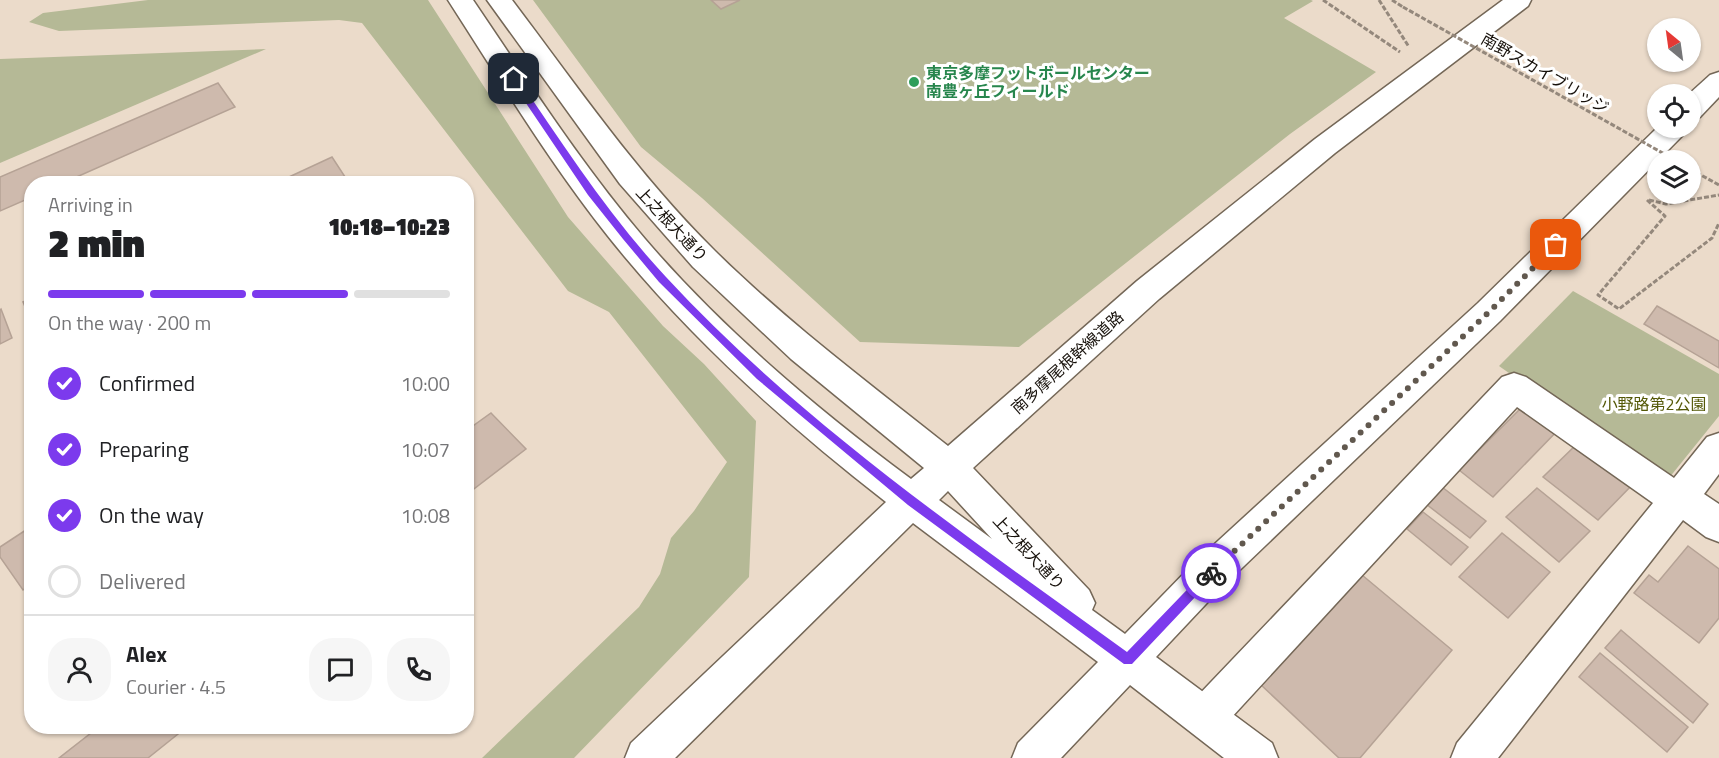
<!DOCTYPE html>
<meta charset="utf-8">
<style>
body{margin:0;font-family:"Titillium Web","Noto Sans JP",sans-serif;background:#f6f6f6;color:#202124;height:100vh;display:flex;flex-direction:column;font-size:22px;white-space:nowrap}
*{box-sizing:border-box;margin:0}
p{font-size:20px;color:#757577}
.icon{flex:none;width:33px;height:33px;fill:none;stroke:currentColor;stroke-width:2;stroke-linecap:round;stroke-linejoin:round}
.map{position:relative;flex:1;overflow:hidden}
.side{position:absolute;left:24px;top:176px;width:450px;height:558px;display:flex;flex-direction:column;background:#fff;border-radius:24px;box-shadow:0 2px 4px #0004}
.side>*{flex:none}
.needle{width:39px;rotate:331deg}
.buttons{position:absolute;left:1647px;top:18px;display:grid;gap:12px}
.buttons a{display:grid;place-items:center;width:54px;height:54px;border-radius:50%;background:#fff;box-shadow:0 2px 4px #0004;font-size:30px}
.pin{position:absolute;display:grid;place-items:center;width:51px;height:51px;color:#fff;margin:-26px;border-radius:12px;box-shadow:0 3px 9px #0006}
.courier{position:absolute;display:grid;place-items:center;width:60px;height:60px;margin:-30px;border:4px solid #7c3aed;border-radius:50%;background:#fff;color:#222;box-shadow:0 2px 8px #0007}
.summary em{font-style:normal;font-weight:800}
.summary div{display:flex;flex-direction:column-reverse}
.summary{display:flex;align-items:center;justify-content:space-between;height:102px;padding:0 24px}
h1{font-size:39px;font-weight:800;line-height:45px}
.bar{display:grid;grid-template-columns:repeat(4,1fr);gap:9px 6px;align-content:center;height:72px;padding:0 24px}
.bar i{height:8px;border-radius:4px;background:#e0e0e0}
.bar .on{background:#7c3aed}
.bar p{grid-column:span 4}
.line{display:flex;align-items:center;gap:15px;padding:0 24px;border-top:2px solid #e0e0e0}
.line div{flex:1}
.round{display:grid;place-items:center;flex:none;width:63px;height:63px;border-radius:24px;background:#f6f6f6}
ol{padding:0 24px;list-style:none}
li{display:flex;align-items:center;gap:18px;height:66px}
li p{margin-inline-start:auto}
li .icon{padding:6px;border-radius:50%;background:#7c3aed;color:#fff;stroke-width:4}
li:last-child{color:#757577}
li i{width:33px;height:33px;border:3px solid #e0e0e0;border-radius:50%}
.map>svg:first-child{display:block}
.green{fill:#b5b996}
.building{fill:#cebaad;stroke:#b5a295;stroke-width:1.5}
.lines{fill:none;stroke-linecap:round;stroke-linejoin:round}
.street-casing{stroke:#746757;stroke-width:3}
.secondary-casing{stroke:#746757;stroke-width:3}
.path{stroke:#94887c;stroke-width:3;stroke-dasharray:5 2;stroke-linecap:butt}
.street{fill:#fff;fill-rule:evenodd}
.secondary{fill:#fff;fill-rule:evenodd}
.path-bridge{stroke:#94887c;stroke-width:3;stroke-dasharray:5 2;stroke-linecap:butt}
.route{fill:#7c3aed}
.done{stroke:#61584e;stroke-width:6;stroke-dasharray:0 10.8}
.leisure-dot{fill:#2e9e5b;stroke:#fff;stroke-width:2}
.labels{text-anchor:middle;stroke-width:6;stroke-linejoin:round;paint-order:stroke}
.leisure-label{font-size:16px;font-weight:bold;fill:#27864d;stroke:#fff;text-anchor:start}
.street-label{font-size:16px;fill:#17110b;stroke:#fff}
.park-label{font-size:16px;fill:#545807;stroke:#fff}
</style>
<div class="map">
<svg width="1719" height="758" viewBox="0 0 1719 758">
<rect width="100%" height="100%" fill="#ebdbca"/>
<g class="green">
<path d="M 148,0 L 428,0 L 568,217 L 663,326 L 704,364 L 756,421 L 749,577 L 574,758 L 482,758 L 639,607 L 660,574 L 671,538 L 694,511 L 727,462 L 609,312 L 568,291 L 362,23 L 339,20 L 59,31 L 29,22 L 43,13 Z"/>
<path d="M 533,0 L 1311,0 L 1313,1 L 1284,18 L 1376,72 L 1290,134 L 1019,347 L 860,342 L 702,198 L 641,147 Z"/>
<path d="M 266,49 L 0,163 L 0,59 Z"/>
<path d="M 1573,291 L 1719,374 L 1719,416 L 1665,483 L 1499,366 Z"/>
</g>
<g class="building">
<path d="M 711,0 L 740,0 L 721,9 Z"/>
<path d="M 218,83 L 235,107 L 63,183 L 32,183 L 32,197 L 0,211 L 0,177 Z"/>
<path d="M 332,157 L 349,183 L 276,183 Z"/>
<path d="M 32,298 L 32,323 L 23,302 Z"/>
<path d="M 1657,306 L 1719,341 L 1719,368 L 1644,324 Z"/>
<path d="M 1,309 L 12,338 L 0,344 L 0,310 Z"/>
<path d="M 1525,404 L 1559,429 L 1493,497 L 1459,470 Z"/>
<path d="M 491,413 L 526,449 L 466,495 L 466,431 Z"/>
<path d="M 1578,443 L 1633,484 L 1598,520 L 1543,477 Z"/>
<path d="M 1442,487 L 1486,521 L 1470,538 L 1426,504 Z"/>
<path d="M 1537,488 L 1590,531 L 1559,562 L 1506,517 Z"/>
<path d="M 1423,512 L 1468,547 L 1451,565 L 1407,529 Z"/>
<path d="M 32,526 L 32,583 L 23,590 L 0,557 L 0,547 Z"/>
<path d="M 1502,533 L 1550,572 L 1508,618 L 1459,577 Z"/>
<path d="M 1688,546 L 1719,569 L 1719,618 L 1699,643 L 1634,593 L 1649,575 L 1658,582 Z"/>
<path d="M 1362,575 L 1452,650 L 1360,758 L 1339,758 L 1260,684 Z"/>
<path d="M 1621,630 L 1708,704 L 1693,723 L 1605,648 Z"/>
<path d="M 1600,653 L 1688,727 L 1667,752 L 1579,677 Z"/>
<path d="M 100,726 L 188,726 L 148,758 L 59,758 Z"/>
</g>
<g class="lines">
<defs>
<path id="street" d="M 1514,373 L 1526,377 L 1674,478 L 1707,437 L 1719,433 L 1719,474 L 1704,494 L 1719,504 L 1719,542 L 1706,537 L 1683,520 L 1498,758 L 1451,758 L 1457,743 L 1653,503 L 1517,407 L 1219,731 L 1205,737 L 1191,731 L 1185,717 L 1191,703 L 1502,377 Z"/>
<g id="secondary">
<path d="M 448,0 L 473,0 C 528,81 581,164 645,239 C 723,330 816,408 911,479 L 924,468 L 791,359 L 693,267 L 620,184 L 487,0 L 512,0 C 577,86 638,175 715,251 C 787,322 869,383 948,446 L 1137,281 L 1315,139 L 1503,0 L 1531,0 L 1528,6 L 1335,153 L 1159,299 L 973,468 L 1089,590 L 1095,603 L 1092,610 L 1125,634 L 1195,562 L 1478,303 L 1658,127 L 1687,128 L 1683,135 L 1500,321 L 1221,588 L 1156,657 L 1272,743 L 1278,758 L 1224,758 L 1130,685 L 1061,758 L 1012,758 L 1018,743 L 1098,662 L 913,523 L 675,758 L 625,758 L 631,743 L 886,502 C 792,429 702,349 625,257 C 559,178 504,87 448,0 ZM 948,491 L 992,539 L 939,500 Z"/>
<path d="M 1719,72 L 1719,97 L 1700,117 L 1690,119 L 1689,94 L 1710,75 Z"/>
</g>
</defs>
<use href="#street" class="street-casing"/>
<use href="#secondary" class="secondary-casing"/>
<g class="path">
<path d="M 1323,0 L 1400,52"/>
<path d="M 1379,0 L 1409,47"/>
<path d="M 1392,0 L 1403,7"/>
<path d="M 1690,169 L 1719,185"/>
<path d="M 1647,200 L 1665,216 L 1598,295 L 1619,309 L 1712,238 L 1719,223"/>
<path d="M 1649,200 L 1666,204 L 1719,195"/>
</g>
<use href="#street" class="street"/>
<use href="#secondary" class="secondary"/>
<path class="path-bridge" d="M 1403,7 L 1675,160"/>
</g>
<path class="route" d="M 511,77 L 517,77 C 564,146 609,216 666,277 C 801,423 967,536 1127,652 L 1207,569 L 1215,569 L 1215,576 L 1132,664 L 1124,664 L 908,505 L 757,379 L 659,282 L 623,239 L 588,195 L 511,81 Z"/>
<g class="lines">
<path class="done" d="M 1211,573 L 1489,312 L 1556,245"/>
</g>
<circle class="leisure-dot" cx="914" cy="82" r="6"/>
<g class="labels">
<g class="leisure-label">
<text x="926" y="79">東京多摩フットボールセンター<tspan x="926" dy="18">南豊ヶ丘フィールド</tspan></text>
</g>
<g class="street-label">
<text transform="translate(1545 73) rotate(30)" y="6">南野スカイブリッジ</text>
<text transform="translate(672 224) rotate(47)" y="6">上之根大通り</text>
<text transform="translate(1067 362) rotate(-42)" y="6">南多摩尾根幹線道路</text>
<text transform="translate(1029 552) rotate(47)" y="6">上之根大通り</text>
</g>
<g class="park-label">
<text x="1654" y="410">小野路第2公園</text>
</g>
</g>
</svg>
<div class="buttons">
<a><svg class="needle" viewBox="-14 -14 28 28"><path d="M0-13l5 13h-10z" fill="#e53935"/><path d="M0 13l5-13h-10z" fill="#757577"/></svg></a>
<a><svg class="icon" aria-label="locate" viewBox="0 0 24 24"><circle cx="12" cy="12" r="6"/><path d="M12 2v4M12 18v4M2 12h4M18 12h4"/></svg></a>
<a><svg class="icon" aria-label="layers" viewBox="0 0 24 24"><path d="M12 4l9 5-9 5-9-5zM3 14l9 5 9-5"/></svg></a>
</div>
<div class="pin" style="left:1556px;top:245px;background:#ea580c"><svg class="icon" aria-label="bag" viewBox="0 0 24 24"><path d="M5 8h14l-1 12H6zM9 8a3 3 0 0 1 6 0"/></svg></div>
<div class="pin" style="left:514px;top:79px;background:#1f2937"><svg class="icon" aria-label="home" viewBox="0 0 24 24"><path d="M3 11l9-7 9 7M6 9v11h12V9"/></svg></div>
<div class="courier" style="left:1211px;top:573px"><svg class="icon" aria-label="bike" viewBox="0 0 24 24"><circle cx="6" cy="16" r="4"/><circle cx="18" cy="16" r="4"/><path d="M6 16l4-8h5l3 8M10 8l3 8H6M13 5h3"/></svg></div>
<section class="side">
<div class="summary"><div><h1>2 min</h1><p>Arriving in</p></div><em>10:18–10:23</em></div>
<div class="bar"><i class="on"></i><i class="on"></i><i class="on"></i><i></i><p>On the way · 200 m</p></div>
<ol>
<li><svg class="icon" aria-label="check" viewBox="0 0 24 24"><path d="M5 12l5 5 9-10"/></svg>Confirmed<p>10:00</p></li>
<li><svg class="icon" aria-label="check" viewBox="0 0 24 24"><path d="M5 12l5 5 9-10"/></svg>Preparing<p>10:07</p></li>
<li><svg class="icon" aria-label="check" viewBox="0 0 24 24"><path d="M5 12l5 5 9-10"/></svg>On the way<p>10:08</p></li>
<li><i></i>Delivered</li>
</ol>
<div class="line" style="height:108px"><a class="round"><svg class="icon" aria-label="person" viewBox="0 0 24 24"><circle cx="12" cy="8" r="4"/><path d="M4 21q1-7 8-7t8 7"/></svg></a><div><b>Alex</b><p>Courier · 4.5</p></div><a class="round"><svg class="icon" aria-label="chat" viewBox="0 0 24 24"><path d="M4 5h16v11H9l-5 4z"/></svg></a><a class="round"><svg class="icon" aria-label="phone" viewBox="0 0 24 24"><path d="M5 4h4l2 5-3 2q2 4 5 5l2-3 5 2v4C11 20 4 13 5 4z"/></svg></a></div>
</section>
</div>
